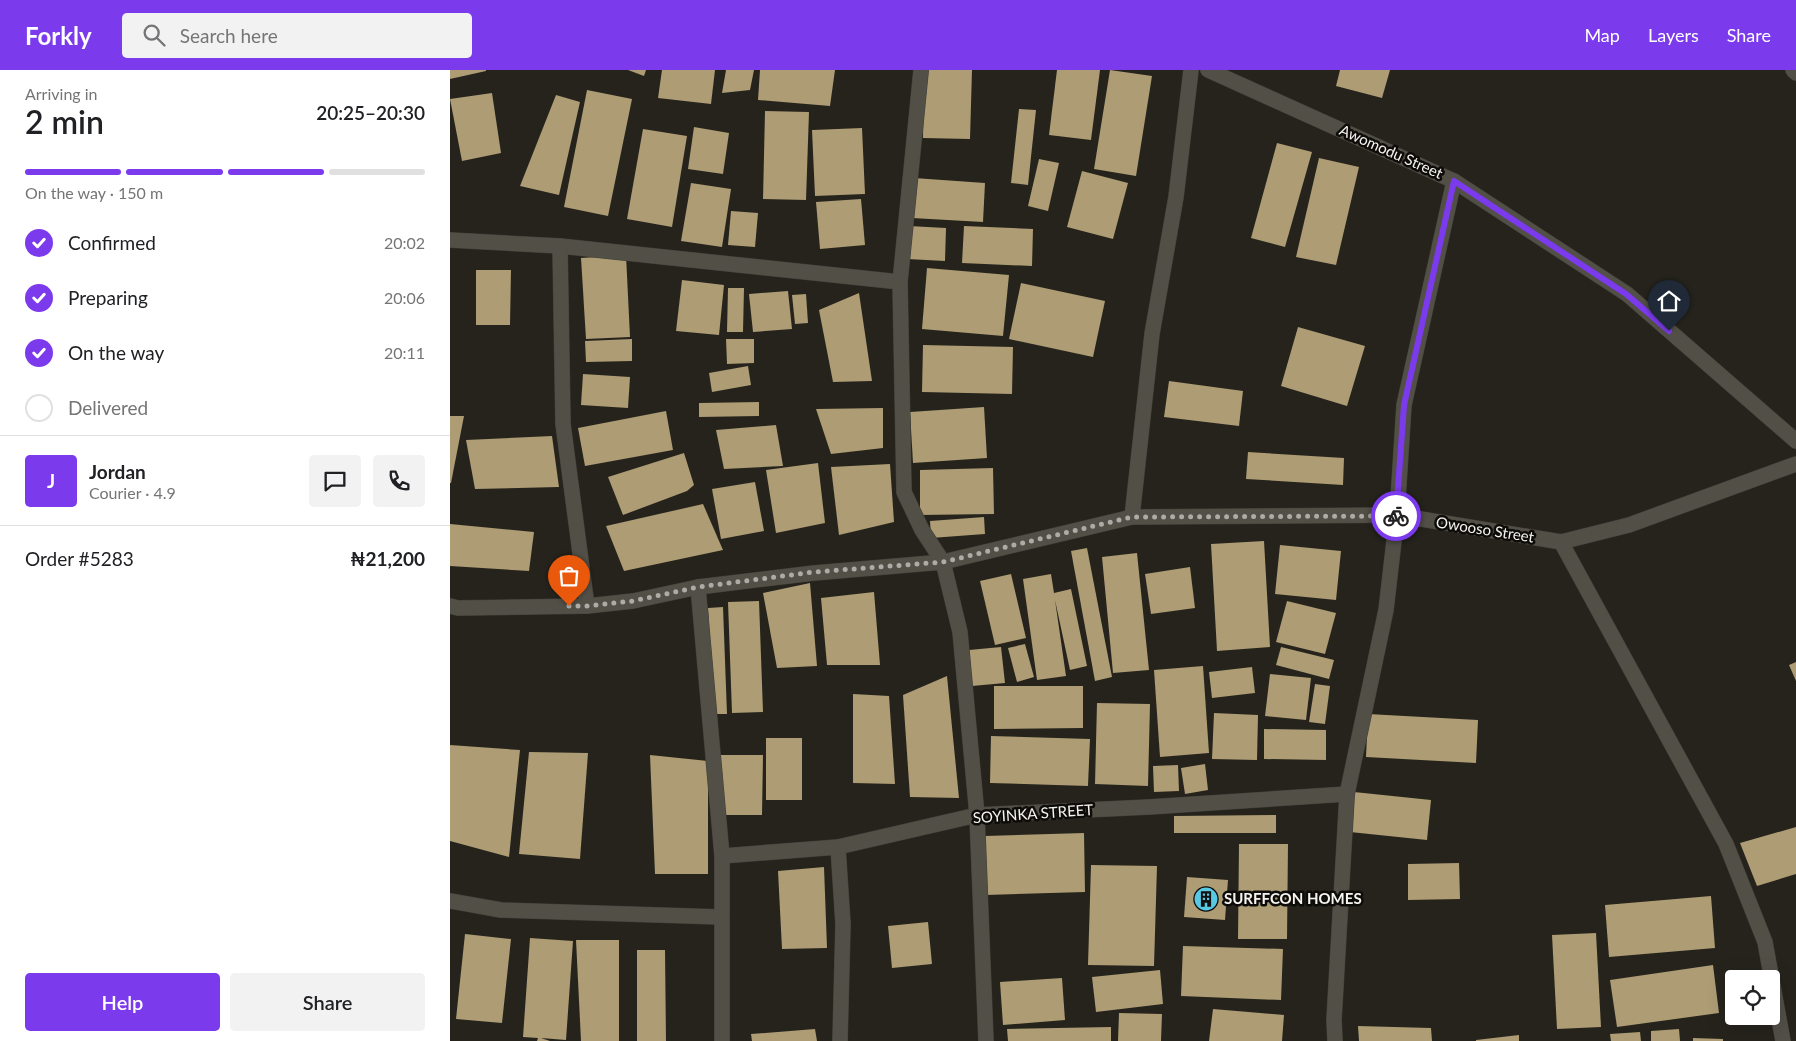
<!DOCTYPE html>
<meta charset="utf-8">
<style>
body{margin:0;font-family:Lato,sans-serif;background:#f2f2f2;color:#202124;height:100vh;display:flex;flex-direction:column;font-size:19px;white-space:nowrap}
*{box-sizing:border-box;margin:0}
p{font-size:16px;color:#757577}
.icon{flex:none;width:28px;height:28px;fill:none;stroke:currentColor;stroke-width:2;stroke-linecap:round;stroke-linejoin:round}
.map{position:relative;flex:1;overflow:hidden}
.details{display:flex;flex-direction:column;background:#fff;width:450px}
.details>*{flex:none}
.tools{position:absolute;left:1275px;top:900px;display:grid;gap:10px}
.tools a{display:grid;place-items:center;width:55px;height:55px;border-radius:5px;background:#fff;box-shadow:0 5px 20px #0002;font-size:25px}
.pin{position:absolute;display:grid;place-items:center;width:42px;height:42px;color:#fff;margin:-51px -21px;border-radius:50% 50% 50% 0;rotate:-45deg;box-shadow:0 0 5px #0007}
.pin .icon{rotate:45deg}
.courier{position:absolute;display:grid;place-items:center;width:50px;height:50px;margin:-25px;border:4px solid #7c3aed;border-radius:50%;background:#fff;color:#222;box-shadow:0 1px 6px #0007}
.headline em{font-style:normal;font-weight:600}
.headline div{display:flex;flex-direction:column-reverse}
.headline{display:flex;align-items:center;justify-content:space-between;height:85px;padding:0 25px}
h1{font-size:32px;font-weight:600;line-height:38px}
.bar{display:grid;grid-template-columns:repeat(4,1fr);gap:8px 5px;align-content:center;height:60px;padding:0 25px}
.bar i{height:6px;border-radius:4px;background:#e0e0e0}
.bar .on{background:#7c3aed}
.bar p{grid-column:span 4}
.line{display:flex;align-items:center;gap:12px;padding:0 25px;border-top:1px solid #e0e0e0}
.line div{flex:1}
.round{display:grid;place-items:center;flex:none;width:52px;height:52px;border-radius:5px;background:#f2f2f2}
ol{padding:0 25px;list-style:none}
li{display:flex;align-items:center;gap:15px;height:55px}
li p{margin-inline-start:auto}
li .icon{padding:5px;border-radius:50%;background:#7c3aed;color:#fff;stroke-width:4}
li:last-child{color:#757577}
li i{width:28px;height:28px;border:2px solid #e0e0e0;border-radius:50%}
.button{display:flex;gap:10px;margin-top:auto;padding:10px 25px}
.button a{flex:1;height:58px;border-radius:5px;background:#7c3aed;color:#fff;font-size:20px;font-weight:600;line-height:58px;text-align:center}
.button a+a{background:#f2f2f2;color:#202124}
header{display:flex;align-items:center;gap:30px;box-sizing:border-box;height:70px;padding:0 25px;background:#7c3aed;color:#fff}
header strong{font-size:24px}
nav{display:flex;gap:28px;margin-inline-start:auto;font-size:18px}
.search{width:350px;height:45px;background:#f2f2f2;display:flex;align-items:center;gap:12px;box-sizing:border-box;padding:0 18px;border-radius:5px;color:#757577;font-size:19px}
main{display:flex;flex:1;min-height:0}
.map>svg:first-child{display:block}
.building{fill:#ad9c74}
.lines{fill:none;stroke-linecap:round;stroke-linejoin:round}
.street-casing{stroke:#423f39;stroke-width:16}
.street{stroke:#524f47;stroke-width:15}
.done{stroke:#adaba6;stroke-width:5;stroke-dasharray:0 9}
.route{stroke:#7c3aed;stroke-width:6}
.labels{text-anchor:middle;stroke-width:5;stroke-linejoin:round;paint-order:stroke}
.street-label{font-size:15px;fill:#f6f4f0;stroke:#0d0c09}
.poi-label{font-size:15px;font-weight:bold;fill:#f6f4f0;stroke:#0d0c09;text-anchor:start}
</style>
<header>
<strong>Forkly</strong>
<div class="search"><svg class="icon" aria-label="search" viewBox="0 0 24 24"><circle cx="10" cy="10" r="6"/><path d="M15 15l6 6"/></svg>Search here</div>
<nav><a>Map</a><a>Layers</a><a>Share</a></nav>
</header>
<main>
<section class="details">
<div class="headline"><div><h1>2 min</h1><p>Arriving in</p></div><em>20:25–20:30</em></div>
<div class="bar"><i class="on"></i><i class="on"></i><i class="on"></i><i></i><p>On the way · 150 m</p></div>
<ol>
<li><svg class="icon" aria-label="check" viewBox="0 0 24 24"><path d="M5 12l5 5 9-10"/></svg>Confirmed<p>20:02</p></li>
<li><svg class="icon" aria-label="check" viewBox="0 0 24 24"><path d="M5 12l5 5 9-10"/></svg>Preparing<p>20:06</p></li>
<li><svg class="icon" aria-label="check" viewBox="0 0 24 24"><path d="M5 12l5 5 9-10"/></svg>On the way<p>20:11</p></li>
<li><i></i>Delivered</li>
</ol>
<div class="line" style="height:90px"><b class="round" style="background:#7c3aed;color:#fff">J</b><div><b>Jordan</b><p>Courier · 4.9</p></div><a class="round"><svg class="icon" aria-label="chat" viewBox="0 0 24 24"><path d="M4 5h16v11H9l-5 4z"/></svg></a><a class="round"><svg class="icon" aria-label="phone" viewBox="0 0 24 24"><path d="M5 4h4l2 5-3 2q2 4 5 5l2-3 5 2v4C11 20 4 13 5 4z"/></svg></a></div>
<div class="line" style="height:65px"><div>Order #5283</div><b>₦21,200</b></div>
<div class="button"><a>Help</a><a>Share</a></div>
</section>
<div class="map">
<svg width="1346" height="971" viewBox="0 0 1346 971">
<rect width="100%" height="100%" fill="#25231c"/>
<g class="building">
<path d="M 0,0 L 36,0 L 36,1 L 0,9 Z"/>
<path d="M 178,0 L 196,0 L 194,6 Z"/>
<path d="M 212,0 L 265,0 L 261,34 L 208,28 Z"/>
<path d="M 276,0 L 304,0 L 300,20 L 272,23 Z"/>
<path d="M 310,0 L 385,0 L 380,36 L 308,30 Z"/>
<path d="M 474,0 L 522,0 L 520,69 L 473,68 Z"/>
<path d="M 607,0 L 650,0 L 641,70 L 599,65 Z"/>
<path d="M 660,0 L 702,6 L 686,106 L 644,99 Z"/>
<path d="M 890,0 L 940,0 L 932,28 L 886,16 Z"/>
<path d="M 137,20 L 182,29 L 158,146 L 114,137 Z"/>
<path d="M 42,23 L 51,83 L 12,91 L 0,29 Z"/>
<path d="M 106,25 L 130,32 L 109,125 L 70,116 Z"/>
<path d="M 569,39 L 586,40 L 578,115 L 561,113 Z"/>
<path d="M 315,41 L 359,42 L 356,130 L 313,129 Z"/>
<path d="M 244,57 L 279,63 L 273,104 L 238,99 Z"/>
<path d="M 412,58 L 415,124 L 365,126 L 362,60 Z"/>
<path d="M 193,59 L 237,66 L 222,157 L 177,149 Z"/>
<path d="M 827,73 L 862,82 L 835,177 L 801,168 Z"/>
<path d="M 869,88 L 909,97 L 886,195 L 846,187 Z"/>
<path d="M 589,89 L 609,93 L 598,141 L 578,136 Z"/>
<path d="M 632,101 L 678,113 L 663,169 L 617,157 Z"/>
<path d="M 464,108 L 535,113 L 533,152 L 462,148 Z"/>
<path d="M 241,113 L 281,119 L 272,177 L 231,171 Z"/>
<path d="M 411,129 L 415,175 L 370,179 L 366,132 Z"/>
<path d="M 281,141 L 308,143 L 305,177 L 278,175 Z"/>
<path d="M 459,156 L 496,158 L 495,191 L 457,189 Z"/>
<path d="M 514,156 L 583,159 L 582,196 L 512,193 Z"/>
<path d="M 176,185 L 180,267 L 136,269 L 131,188 Z"/>
<path d="M 477,198 L 559,205 L 553,266 L 472,259 Z"/>
<path d="M 26,200 L 61,200 L 60,255 L 26,255 Z"/>
<path d="M 232,210 L 274,215 L 269,265 L 226,261 Z"/>
<path d="M 571,213 L 655,231 L 643,287 L 559,269 Z"/>
<path d="M 278,218 L 294,218 L 293,262 L 277,262 Z"/>
<path d="M 338,221 L 342,259 L 303,262 L 299,224 Z"/>
<path d="M 409,223 L 422,311 L 383,312 L 369,240 Z"/>
<path d="M 356,224 L 358,253 L 345,254 L 342,225 Z"/>
<path d="M 848,257 L 915,276 L 897,336 L 831,316 Z"/>
<path d="M 182,269 L 182,291 L 136,292 L 135,271 Z"/>
<path d="M 276,269 L 304,269 L 304,293 L 277,294 Z"/>
<path d="M 473,275 L 563,277 L 562,324 L 472,322 Z"/>
<path d="M 298,296 L 301,315 L 262,322 L 259,303 Z"/>
<path d="M 133,304 L 180,307 L 178,338 L 131,335 Z"/>
<path d="M 719,311 L 793,321 L 789,356 L 714,347 Z"/>
<path d="M 309,332 L 309,346 L 249,347 L 249,333 Z"/>
<path d="M 534,337 L 537,388 L 463,393 L 460,342 Z"/>
<path d="M 433,338 L 433,378 L 381,384 L 366,339 Z"/>
<path d="M 216,341 L 223,380 L 135,396 L 128,358 Z"/>
<path d="M 0,346 L 14,346 L 1,413 L 0,413 Z"/>
<path d="M 326,355 L 333,396 L 274,399 L 266,360 Z"/>
<path d="M 102,366 L 109,417 L 25,419 L 16,370 Z"/>
<path d="M 798,382 L 894,388 L 893,415 L 796,409 Z"/>
<path d="M 234,383 L 244,415 L 237,421 L 173,445 L 158,407 Z"/>
<path d="M 368,393 L 375,453 L 326,463 L 316,400 Z"/>
<path d="M 440,394 L 444,452 L 389,465 L 381,397 Z"/>
<path d="M 543,398 L 544,444 L 470,445 L 470,400 Z"/>
<path d="M 305,412 L 314,461 L 271,469 L 262,419 Z"/>
<path d="M 253,434 L 273,480 L 174,501 L 156,456 Z"/>
<path d="M 534,447 L 535,464 L 481,468 L 480,451 Z"/>
<path d="M 0,454 L 84,462 L 79,501 L 0,496 Z"/>
<path d="M 814,471 L 820,577 L 767,581 L 761,474 Z"/>
<path d="M 830,475 L 891,481 L 886,530 L 825,524 Z"/>
<path d="M 637,478 L 662,607 L 645,611 L 621,481 Z"/>
<path d="M 687,483 L 699,600 L 663,603 L 652,487 Z"/>
<path d="M 740,497 L 745,538 L 701,544 L 695,504 Z"/>
<path d="M 561,504 L 576,568 L 545,575 L 530,511 Z"/>
<path d="M 601,504 L 604,523 L 621,519 L 637,596 L 620,600 L 605,530 L 616,606 L 587,610 L 573,509 Z"/>
<path d="M 360,513 L 367,596 L 327,598 L 313,523 Z"/>
<path d="M 424,522 L 430,595 L 377,595 L 371,528 Z"/>
<path d="M 309,531 L 313,642 L 282,643 L 278,532 Z"/>
<path d="M 837,531 L 886,543 L 875,584 L 826,572 Z"/>
<path d="M 273,537 L 277,644 L 263,644 L 258,538 Z"/>
<path d="M 575,574 L 584,607 L 567,612 L 558,578 Z"/>
<path d="M 551,577 L 555,613 L 522,616 L 519,580 Z"/>
<path d="M 831,577 L 884,590 L 879,609 L 826,595 Z"/>
<path d="M 1346,592 L 1346,611 L 1339,595 Z"/>
<path d="M 753,596 L 759,683 L 710,687 L 704,600 Z"/>
<path d="M 802,597 L 805,623 L 762,628 L 759,602 Z"/>
<path d="M 820,604 L 861,608 L 856,650 L 815,646 Z"/>
<path d="M 497,606 L 509,728 L 460,727 L 453,625 Z"/>
<path d="M 865,614 L 880,616 L 875,654 L 859,652 Z"/>
<path d="M 544,616 L 633,616 L 633,658 L 544,659 Z"/>
<path d="M 403,624 L 439,626 L 445,714 L 403,713 Z"/>
<path d="M 647,633 L 700,634 L 698,716 L 645,714 Z"/>
<path d="M 764,643 L 808,645 L 807,690 L 762,689 Z"/>
<path d="M 918,644 L 1028,650 L 1026,693 L 916,687 Z"/>
<path d="M 814,659 L 876,660 L 876,690 L 814,689 Z"/>
<path d="M 541,666 L 640,669 L 638,716 L 540,713 Z"/>
<rect x="316" y="668" width="36" height="62"/>
<path d="M 0,675 L 70,680 L 59,787 L 0,771 Z"/>
<path d="M 79,682 L 138,683 L 130,789 L 69,784 Z"/>
<path d="M 200,685 L 258,691 L 258,804 L 205,804 Z"/>
<path d="M 270,685 L 313,685 L 312,745 L 270,745 Z"/>
<path d="M 755,694 L 758,720 L 735,724 L 731,698 Z"/>
<path d="M 728,695 L 729,721 L 704,722 L 703,696 Z"/>
<path d="M 904,722 L 981,730 L 977,770 L 900,762 Z"/>
<path d="M 826,745 L 826,763 L 724,763 L 724,746 Z"/>
<path d="M 1346,757 L 1346,804 L 1307,816 L 1290,773 Z"/>
<path d="M 634,763 L 635,822 L 536,825 L 535,766 Z"/>
<path d="M 789,774 L 838,774 L 837,869 L 788,869 Z"/>
<path d="M 1009,793 L 1010,829 L 958,830 L 958,794 Z"/>
<path d="M 641,795 L 707,796 L 704,896 L 638,895 Z"/>
<path d="M 374,797 L 377,878 L 332,879 L 328,801 Z"/>
<path d="M 737,807 L 778,810 L 775,850 L 734,847 Z"/>
<path d="M 1261,826 L 1265,878 L 1159,887 L 1155,835 Z"/>
<path d="M 478,852 L 482,894 L 442,898 L 438,856 Z"/>
<path d="M 1146,863 L 1151,957 L 1107,959 L 1102,865 Z"/>
<path d="M 15,864 L 61,869 L 52,953 L 6,949 Z"/>
<path d="M 80,868 L 123,871 L 116,970 L 91,968 L 100,971 L 87,971 L 88,968 L 73,967 Z"/>
<path d="M 126,870 L 169,870 L 169,971 L 131,971 Z"/>
<path d="M 733,876 L 833,879 L 831,930 L 731,926 Z"/>
<path d="M 187,880 L 215,880 L 216,971 L 187,971 Z"/>
<path d="M 1263,895 L 1269,943 L 1167,957 L 1160,910 Z"/>
<path d="M 710,900 L 713,934 L 646,942 L 642,907 Z"/>
<path d="M 612,908 L 615,950 L 553,955 L 550,912 Z"/>
<path d="M 763,939 L 834,945 L 832,971 L 759,971 Z"/>
<path d="M 669,943 L 712,944 L 711,971 L 668,971 Z"/>
<path d="M 908,956 L 981,958 L 982,971 L 909,971 Z"/>
<path d="M 661,957 L 661,971 L 558,971 L 557,959 Z"/>
<path d="M 365,959 L 367,971 L 302,971 L 301,964 Z"/>
<path d="M 1229,959 L 1230,971 L 1201,971 L 1201,961 Z"/>
<path d="M 1190,962 L 1191,971 L 1161,971 L 1160,964 Z"/>
<path d="M 1069,965 L 1069,971 L 1026,971 L 1026,970 Z"/>
<path d="M 1243,968 L 1273,969 L 1273,971 L 1243,971 Z"/>
</g>
<g class="lines">
<defs>
<g id="street">
<path d="M 471,0 L 450,212 L 454,422 L 472,460 L 493,492 L 510,562 L 527,745 L 536,971"/>
<path d="M 758,0 L 1004,111 L 1177,224 L 1346,371"/>
<path d="M 1343,0 L 1346,3"/>
<path d="M 0,170 L 110,176 L 450,212"/>
<path d="M 110,176 L 113,354 L 137,536"/>
<path d="M 682,447 L 702,264 L 726,127 L 741,0"/>
<path d="M 1111,472 L 1276,774 L 1315,872 L 1333,971"/>
<path d="M 248,517 L 272,786 L 272,971"/>
<path d="M 0,536 L 8,538 L 137,536 L 183,531 L 248,517 L 364,503 L 493,492 L 682,447 L 947,445 L 1111,472 L 1179,455 L 1346,394"/>
<path d="M 388,777 L 393,854 L 390,971"/>
<path d="M 272,786 L 388,777 L 527,745 L 699,737 L 897,724"/>
<path d="M 0,831 L 51,840 L 271,847"/>
<path d="M 885,971 L 884,950 L 897,724 L 936,540 L 947,445 L 954,335 L 1004,111"/>
</g>
</defs>
<use href="#street" class="street-casing"/>
<use href="#street" class="street"/>
</g>
<g class="lines">
<path class="done" d="M 119,536 L 137,536 L 183,531 L 248,517 L 364,502 L 493,492 L 682,447 L 946,446"/>
<path class="route" d="M 946,446 L 954,335 L 1004,111 L 1176,224 L 1219,261"/>
</g>
<defs>
<symbol id="building-disc" viewBox="-11 -11 22 22"><circle r="9.5" fill="#58c9e3" stroke="#0d0c09"/><path d="M-4-6H4V6H1V3H-1V6H-4ZM-2.5-4.3h1.7v1.8h-1.7ZM.8-4.3h1.7v1.8H.8ZM-2.5-1h1.7V.8h-1.7ZM.8-1h1.7V.8H.8Z" fill="#111"/></symbol>
</defs>
<g fill-rule="evenodd">
<use href="#building-disc" x="742" y="815" width="28" height="28"/>
</g>
<g class="labels">
<g class="street-label">
<text transform="translate(941 82) rotate(24)" y="5">Awomodu Street</text>
<text transform="translate(1035 460) rotate(9)" y="5">Owooso Street</text>
<text transform="translate(583 744) rotate(-4)" y="5">SOYINKA STREET</text>
</g>
<g class="poi-label">
<text x="774" y="834">SURFFCON HOMES</text>
</g>
</g>
</svg>
<div class="tools">
<a><svg class="icon" aria-label="locate" viewBox="0 0 24 24"><circle cx="12" cy="12" r="6"/><path d="M12 2v4M12 18v4M2 12h4M18 12h4"/></svg></a>
</div>
<div class="pin" style="left:119px;top:536px;background:#ea580c"><svg class="icon" aria-label="bag" viewBox="0 0 24 24"><path d="M5 8h14l-1 12H6zM9 8a3 3 0 0 1 6 0"/></svg></div>
<div class="pin" style="left:1219px;top:261px;background:#1f2937"><svg class="icon" aria-label="home" viewBox="0 0 24 24"><path d="M3 11l9-7 9 7M6 9v11h12V9"/></svg></div>
<div class="courier" style="left:946px;top:446px"><svg class="icon" aria-label="bike" viewBox="0 0 24 24"><circle cx="6" cy="16" r="4"/><circle cx="18" cy="16" r="4"/><path d="M6 16l4-8h5l3 8M10 8l3 8H6M13 5h3"/></svg></div>
</div>
</main>
